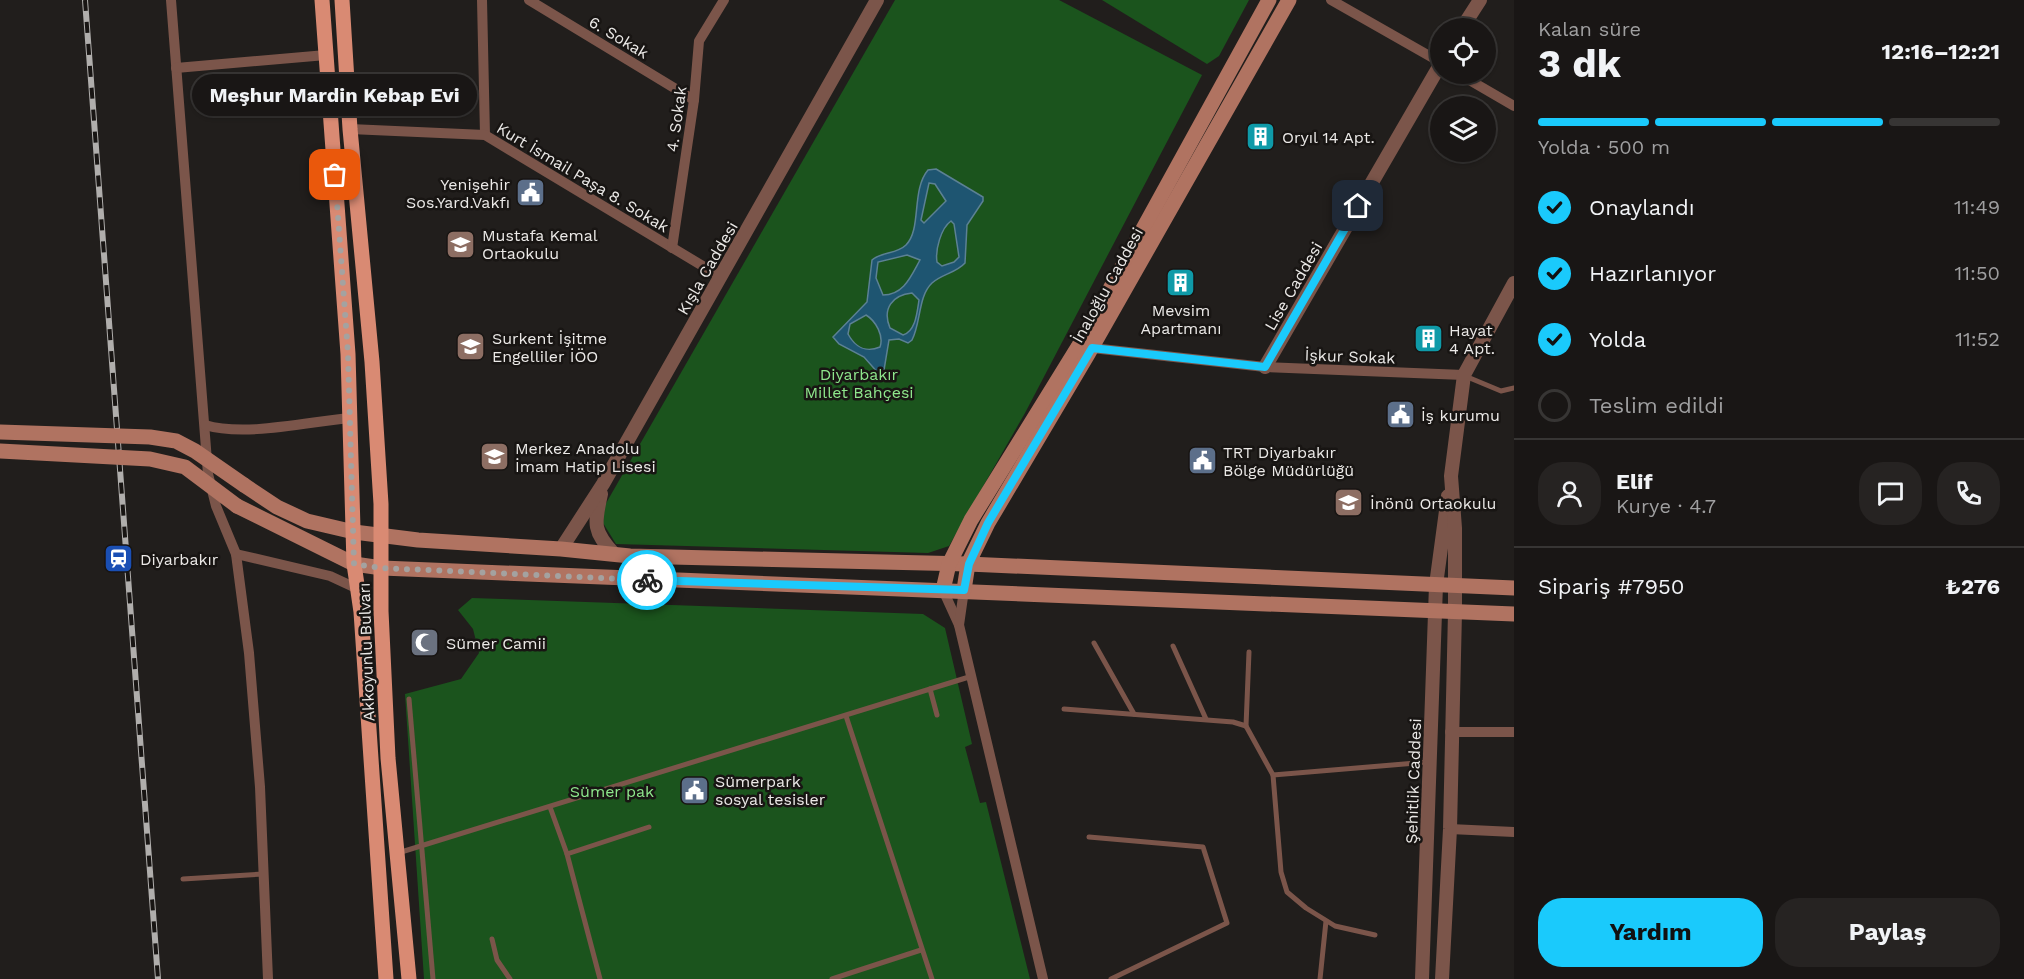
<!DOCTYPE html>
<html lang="tr">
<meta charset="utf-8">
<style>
body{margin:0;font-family:"Work Sans",sans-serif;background:#262322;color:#f1f3f6;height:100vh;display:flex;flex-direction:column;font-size:22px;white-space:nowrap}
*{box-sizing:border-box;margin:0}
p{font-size:20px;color:#9f9fa0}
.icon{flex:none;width:33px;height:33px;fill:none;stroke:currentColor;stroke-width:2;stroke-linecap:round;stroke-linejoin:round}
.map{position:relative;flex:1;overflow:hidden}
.drawer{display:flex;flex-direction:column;background:#191615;width:510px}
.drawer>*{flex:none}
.fabs{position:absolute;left:1430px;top:18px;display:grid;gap:12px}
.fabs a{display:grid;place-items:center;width:66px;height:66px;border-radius:50%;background:#191615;box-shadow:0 2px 4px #0004,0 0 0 2px #373534;font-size:30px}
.pin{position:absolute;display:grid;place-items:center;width:51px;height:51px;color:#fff;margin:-26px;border-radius:12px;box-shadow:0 3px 9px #0006}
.courier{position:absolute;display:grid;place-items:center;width:60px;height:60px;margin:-30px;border:4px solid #1acafc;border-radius:50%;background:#fff;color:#222;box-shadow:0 2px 8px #0007}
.bubble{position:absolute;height:42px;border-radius:21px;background:#191615;box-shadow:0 2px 4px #0004,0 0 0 2px #373534;font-size:20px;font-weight:700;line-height:42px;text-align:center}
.headline em{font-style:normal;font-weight:700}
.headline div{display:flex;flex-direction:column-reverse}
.headline{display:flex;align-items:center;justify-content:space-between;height:102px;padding:0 24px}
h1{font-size:39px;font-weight:700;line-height:45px}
.bar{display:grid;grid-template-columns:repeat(4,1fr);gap:9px 6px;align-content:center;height:72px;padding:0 24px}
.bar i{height:8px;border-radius:4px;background:#373534}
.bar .current{background:#1acafc}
.bar p{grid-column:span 4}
.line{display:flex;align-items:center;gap:15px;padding:0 24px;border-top:2px solid #373534}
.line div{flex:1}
.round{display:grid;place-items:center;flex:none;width:63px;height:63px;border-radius:24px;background:#262322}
ol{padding:0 24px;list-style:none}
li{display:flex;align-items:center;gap:18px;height:66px}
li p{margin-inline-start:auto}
li .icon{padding:6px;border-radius:50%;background:#1acafc;color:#111;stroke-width:4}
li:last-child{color:#9f9fa0}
li i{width:33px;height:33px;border:3px solid #373534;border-radius:50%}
.button{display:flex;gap:12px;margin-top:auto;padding:12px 24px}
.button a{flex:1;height:69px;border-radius:24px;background:#1acafc;color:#111;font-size:24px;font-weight:700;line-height:69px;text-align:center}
.button a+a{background:#262322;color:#f1f3f6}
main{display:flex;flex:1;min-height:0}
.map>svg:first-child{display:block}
.green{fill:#1b541d}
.water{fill:#1e5571;stroke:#5c8194;stroke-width:1.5;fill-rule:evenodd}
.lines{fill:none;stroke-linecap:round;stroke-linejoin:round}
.service{stroke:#7b554a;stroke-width:5}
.minor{stroke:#7b554a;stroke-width:10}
.tertiary{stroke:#7b554a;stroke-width:14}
.secondary{stroke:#b07361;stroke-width:15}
.primary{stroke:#d98a73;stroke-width:15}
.rail-casing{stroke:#b0aeac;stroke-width:6}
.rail{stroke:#181513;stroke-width:4;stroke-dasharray:11;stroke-linecap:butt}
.secondary-bridge{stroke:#b07361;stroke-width:15}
.done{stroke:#a4a2a0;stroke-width:6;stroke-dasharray:0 10.8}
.route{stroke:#1acafc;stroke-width:8}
.labels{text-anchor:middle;stroke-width:5;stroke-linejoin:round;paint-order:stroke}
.street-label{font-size:16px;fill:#ebe9e7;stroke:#181513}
.poi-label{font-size:16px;fill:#ebe9e7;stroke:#181513;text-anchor:start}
.park-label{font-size:16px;fill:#8ee78c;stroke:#181513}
</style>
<main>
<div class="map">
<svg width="1514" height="979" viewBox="0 0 1514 979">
<rect width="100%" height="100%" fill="#211e1c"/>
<g class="green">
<path d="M 895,0 L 1059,0 L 1202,75 L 1025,413 L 949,546 L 928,553 L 616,544 L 603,523 L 605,505 Z"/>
<path d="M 1102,0 L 1249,0 L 1219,56 L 1207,64 Z"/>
<path d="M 472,598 L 923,614 L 945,628 L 972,744 L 965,747 L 980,803 L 986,802 L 1030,979 L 424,979 L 405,694 L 461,679 L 479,653 L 473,629 L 458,610 Z"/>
</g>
<path class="water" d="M 936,169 L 983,197 L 983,201 L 967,225 L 965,263 C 956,273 942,274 932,283 C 918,296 921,323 912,340 L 908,343 L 899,339 L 889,340 L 884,370 L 879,374 L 864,357 L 839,344 L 833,337 L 867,302 L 872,260 C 881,252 897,254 906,245 C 922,229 911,190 928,170 ZM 929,183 L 935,184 L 946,201 L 924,223 L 921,220 ZM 951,221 L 954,224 L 959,257 L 954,262 L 942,266 L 937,262 C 935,250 941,228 951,221 ZM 907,255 L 920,260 C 911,276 904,295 883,295 L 876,278 L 878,262 ZM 912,293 L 919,300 C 917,312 916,331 903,335 L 890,328 C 882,309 892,295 912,293 ZM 866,315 C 876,321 884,336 880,347 C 866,353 855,347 848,334 L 850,324 Z"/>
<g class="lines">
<g class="service">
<path d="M 1465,376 L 1501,391 L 1514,388"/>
<path d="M 1094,643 L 1134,714"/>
<path d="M 1173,646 L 1206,719"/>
<path d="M 930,689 L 937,715"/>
<path d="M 409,699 L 433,979"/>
<path d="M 1064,709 L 1233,722 L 1246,726 L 1273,775 L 1281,872 L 1287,892 L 1306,908 L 1335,926 L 1375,935"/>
<path d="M 846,716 L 932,979"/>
<path d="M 1246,726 L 1249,652"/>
<path d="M 1273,775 L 1428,762"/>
<path d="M 550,807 L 567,854 L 600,979"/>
<path d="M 1089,837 L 1203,847 L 1227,923 L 1111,979"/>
<path d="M 398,853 L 969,677"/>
<path d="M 567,854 L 649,827"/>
<path d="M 183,879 L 263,874"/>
<path d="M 492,939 L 497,960 L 510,979"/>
<path d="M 832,979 L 921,950"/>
<path d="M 1320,979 L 1326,921"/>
</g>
<g class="minor">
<path d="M 171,0 L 208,474 L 216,506 L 236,554 L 249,653 L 260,787 L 268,979"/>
<path d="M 482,0 L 485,135"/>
<path d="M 529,0 L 694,100"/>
<path d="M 1331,0 L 1440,62"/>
<path d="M 176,68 L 326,55"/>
<path d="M 1459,74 L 1514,106"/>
<path d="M 350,129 L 485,135 L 721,277"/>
<path d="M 672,248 L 694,100 L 699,41 L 724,0"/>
<path d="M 1092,348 L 1265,367 L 1464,375"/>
<path d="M 205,425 C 245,437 307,422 349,418"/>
<path d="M 236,554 L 330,576 L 358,589"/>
<path d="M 943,590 L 959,625"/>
<path d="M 964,590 L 959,625 L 1043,979"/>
<path d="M 1450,732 L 1514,732"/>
<path d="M 1450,829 L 1514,832"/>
</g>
<g class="tertiary">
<path d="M 1462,28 L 1480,0"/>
<path d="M 1265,367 L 1440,65"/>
<path d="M 601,494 C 594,525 593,531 614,554"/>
<path d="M 561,549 L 603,484 L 877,0"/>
<path d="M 1422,979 L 1436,585 L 1448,496"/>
<path d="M 1442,979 L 1450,829 L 1455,612 L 1455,528 L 1451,476 L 1464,375 L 1514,283"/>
</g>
<g class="secondary">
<path d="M 244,485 L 277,507 L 307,521 L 354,532 L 418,540 L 561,549 L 630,556 L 968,564 L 1514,588"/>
<path d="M 237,506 L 354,564 L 382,568 L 1514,614"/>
<path d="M 943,590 L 949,564 L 971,520 L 1078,347 L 1269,0"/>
<path d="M 964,590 L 968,564 L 988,523 L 1087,356 L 1289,0"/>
</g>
<g class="primary">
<path d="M 322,0 L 348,354 L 354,564 L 361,612 L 386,979"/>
<path d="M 342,0 L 350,129 L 372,362 L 381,504 L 381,611 L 388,758 L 409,979"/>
</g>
<defs>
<path id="rail" d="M 85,0 L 158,979"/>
</defs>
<use href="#rail" class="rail-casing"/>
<use href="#rail" class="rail"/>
<g class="secondary-bridge">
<path d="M 0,432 L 150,437 L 176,441 L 195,451 L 244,485"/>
<path d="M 0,451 L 150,459 L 185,467 L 237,506"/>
</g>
</g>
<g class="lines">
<path class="done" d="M 335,175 L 348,354 L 354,564 L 382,568 L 647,580"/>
<path class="route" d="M 647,580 L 964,590 L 969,564 L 988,523 L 1092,348 L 1265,367 L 1358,206"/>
</g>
<defs>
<symbol id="building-square" viewBox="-11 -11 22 22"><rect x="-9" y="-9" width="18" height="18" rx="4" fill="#0f9aa8" stroke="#181513"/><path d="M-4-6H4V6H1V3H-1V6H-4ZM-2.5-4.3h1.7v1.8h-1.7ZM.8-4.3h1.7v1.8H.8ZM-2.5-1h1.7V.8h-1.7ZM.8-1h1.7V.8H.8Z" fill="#fff"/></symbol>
<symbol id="civic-square" viewBox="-11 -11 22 22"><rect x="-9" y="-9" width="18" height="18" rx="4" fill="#5c6f8a" stroke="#181513"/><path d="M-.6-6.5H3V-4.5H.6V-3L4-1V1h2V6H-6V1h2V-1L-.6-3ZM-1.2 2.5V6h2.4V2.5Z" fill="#fff"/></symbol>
<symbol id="school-square" viewBox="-11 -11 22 22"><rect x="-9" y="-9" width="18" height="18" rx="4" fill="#8d6e63" stroke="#181513"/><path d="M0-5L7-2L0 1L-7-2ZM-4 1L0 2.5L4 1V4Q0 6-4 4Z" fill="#fff"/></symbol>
<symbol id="station-square" viewBox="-11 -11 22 22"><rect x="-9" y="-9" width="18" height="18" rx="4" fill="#1a4fb4" stroke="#181513"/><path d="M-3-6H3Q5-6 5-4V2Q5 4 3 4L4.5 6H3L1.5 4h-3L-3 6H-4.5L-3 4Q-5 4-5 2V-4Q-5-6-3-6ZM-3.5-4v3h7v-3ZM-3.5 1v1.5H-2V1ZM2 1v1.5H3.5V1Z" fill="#fff"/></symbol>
<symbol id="mosque-square" viewBox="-11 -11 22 22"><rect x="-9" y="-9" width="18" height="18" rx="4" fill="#6b7280" stroke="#181513"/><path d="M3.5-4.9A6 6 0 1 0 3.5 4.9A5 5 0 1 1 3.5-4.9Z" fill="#fff"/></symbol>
</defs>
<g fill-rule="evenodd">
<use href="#building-square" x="1244" y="120" width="33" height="33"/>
<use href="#civic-square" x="514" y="176" width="33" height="33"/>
<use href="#school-square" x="444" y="228" width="33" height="33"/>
<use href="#building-square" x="1164" y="266" width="33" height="33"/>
<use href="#building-square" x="1412" y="322" width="33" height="33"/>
<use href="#school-square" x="454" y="330" width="33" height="33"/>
<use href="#civic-square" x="1384" y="398" width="33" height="33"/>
<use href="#school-square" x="478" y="440" width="33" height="33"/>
<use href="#civic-square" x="1186" y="444" width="33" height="33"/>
<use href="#school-square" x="1332" y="486" width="33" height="33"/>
<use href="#station-square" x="102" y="542" width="33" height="33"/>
<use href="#mosque-square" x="408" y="626" width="33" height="33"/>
<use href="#civic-square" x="678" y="774" width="33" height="33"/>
</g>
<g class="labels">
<g class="street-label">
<text transform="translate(619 37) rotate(31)" y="6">6. Sokak</text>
<text transform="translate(676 119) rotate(-82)" y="6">4. Sokak</text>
<text transform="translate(583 177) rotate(31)" y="6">Kurt İsmail Paşa 8. Sokak</text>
<text transform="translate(707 268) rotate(-60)" y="6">Kışla Caddesi</text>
<text transform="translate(1107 285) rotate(-61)" y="6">İnaloğlu Caddesi</text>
<text transform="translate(1293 286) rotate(-60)" y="6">Lise Caddesi</text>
<text transform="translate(1350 356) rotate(2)" y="6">İşkur Sokak</text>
<text transform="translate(366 652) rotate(-92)" y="6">Akkoyunlu Bulvarı</text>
<text transform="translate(1413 781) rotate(-88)" y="6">Şehitlik Caddesi</text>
</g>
<g class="poi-label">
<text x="1282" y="143">Oryıl 14 Apt.</text>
<text x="510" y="190" text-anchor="end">Yenişehir<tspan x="510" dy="18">Sos.Yard.Vakfı</tspan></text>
<text x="482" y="241">Mustafa Kemal<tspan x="482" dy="18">Ortaokulu</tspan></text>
<text x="1181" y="316" text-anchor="middle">Mevsim<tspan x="1181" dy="18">Apartmanı</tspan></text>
<text x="1449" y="336">Hayat<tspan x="1449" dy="18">4 Apt.</tspan></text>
<text x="492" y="344">Surkent İşitme<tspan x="492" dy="18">Engelliler İÖO</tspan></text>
<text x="1421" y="421">İş kurumu</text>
<text x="515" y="454">Merkez Anadolu<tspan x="515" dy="18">İmam Hatip Lisesi</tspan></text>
<text x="1223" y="458">TRT Diyarbakır<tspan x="1223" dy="18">Bölge Müdürlüğü</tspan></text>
<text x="1370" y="509">İnönü Ortaokulu</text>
<text x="140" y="565">Diyarbakır</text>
<text x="446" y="649">Sümer Camii</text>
<text x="715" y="787">Sümerpark<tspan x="715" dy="18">sosyal tesisler</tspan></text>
</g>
<g class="park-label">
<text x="859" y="380">Diyarbakır<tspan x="859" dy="18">Millet Bahçesi</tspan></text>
<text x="612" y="797">Sümer pak</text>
</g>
</g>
</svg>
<div class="fabs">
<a><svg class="icon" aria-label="locate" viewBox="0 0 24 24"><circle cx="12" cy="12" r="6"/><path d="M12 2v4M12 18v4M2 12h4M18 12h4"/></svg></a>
<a><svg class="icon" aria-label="layers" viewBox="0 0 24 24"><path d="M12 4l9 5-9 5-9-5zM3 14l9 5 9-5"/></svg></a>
</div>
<div class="pin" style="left:335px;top:175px;background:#ea580c"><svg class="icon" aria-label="bag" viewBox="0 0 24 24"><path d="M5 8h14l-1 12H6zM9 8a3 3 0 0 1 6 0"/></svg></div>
<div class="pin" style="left:1358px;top:206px;background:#1f2937"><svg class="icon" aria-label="home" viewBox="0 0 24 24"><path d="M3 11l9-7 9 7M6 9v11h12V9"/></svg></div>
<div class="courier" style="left:647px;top:580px"><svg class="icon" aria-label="bike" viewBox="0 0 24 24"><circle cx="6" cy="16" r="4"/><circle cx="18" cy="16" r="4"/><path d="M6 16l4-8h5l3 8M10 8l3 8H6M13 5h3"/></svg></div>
<div class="bubble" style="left:192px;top:74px;width:285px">Meşhur Mardin Kebap Evi</div>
</div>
<section class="drawer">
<div class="headline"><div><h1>3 dk</h1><p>Kalan süre</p></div><em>12:16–12:21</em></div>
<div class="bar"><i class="current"></i><i class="current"></i><i class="current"></i><i></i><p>Yolda · 500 m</p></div>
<ol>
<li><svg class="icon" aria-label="check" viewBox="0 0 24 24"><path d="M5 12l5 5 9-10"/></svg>Onaylandı<p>11:49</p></li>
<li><svg class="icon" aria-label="check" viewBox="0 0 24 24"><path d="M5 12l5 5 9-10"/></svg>Hazırlanıyor<p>11:50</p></li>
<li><svg class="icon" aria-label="check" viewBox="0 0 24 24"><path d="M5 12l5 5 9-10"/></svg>Yolda<p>11:52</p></li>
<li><i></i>Teslim edildi</li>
</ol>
<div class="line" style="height:108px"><a class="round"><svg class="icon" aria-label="person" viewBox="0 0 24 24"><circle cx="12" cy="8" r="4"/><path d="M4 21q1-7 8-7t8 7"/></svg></a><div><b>Elif</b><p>Kurye · 4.7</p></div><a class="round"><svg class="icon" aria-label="chat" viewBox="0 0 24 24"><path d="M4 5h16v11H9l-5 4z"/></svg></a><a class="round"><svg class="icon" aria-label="phone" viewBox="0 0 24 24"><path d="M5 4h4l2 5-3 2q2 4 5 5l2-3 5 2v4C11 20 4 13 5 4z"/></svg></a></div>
<div class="line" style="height:78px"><div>Sipariş #7950</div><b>₺276</b></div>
<div class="button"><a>Yardım</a><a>Paylaş</a></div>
</section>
</main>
